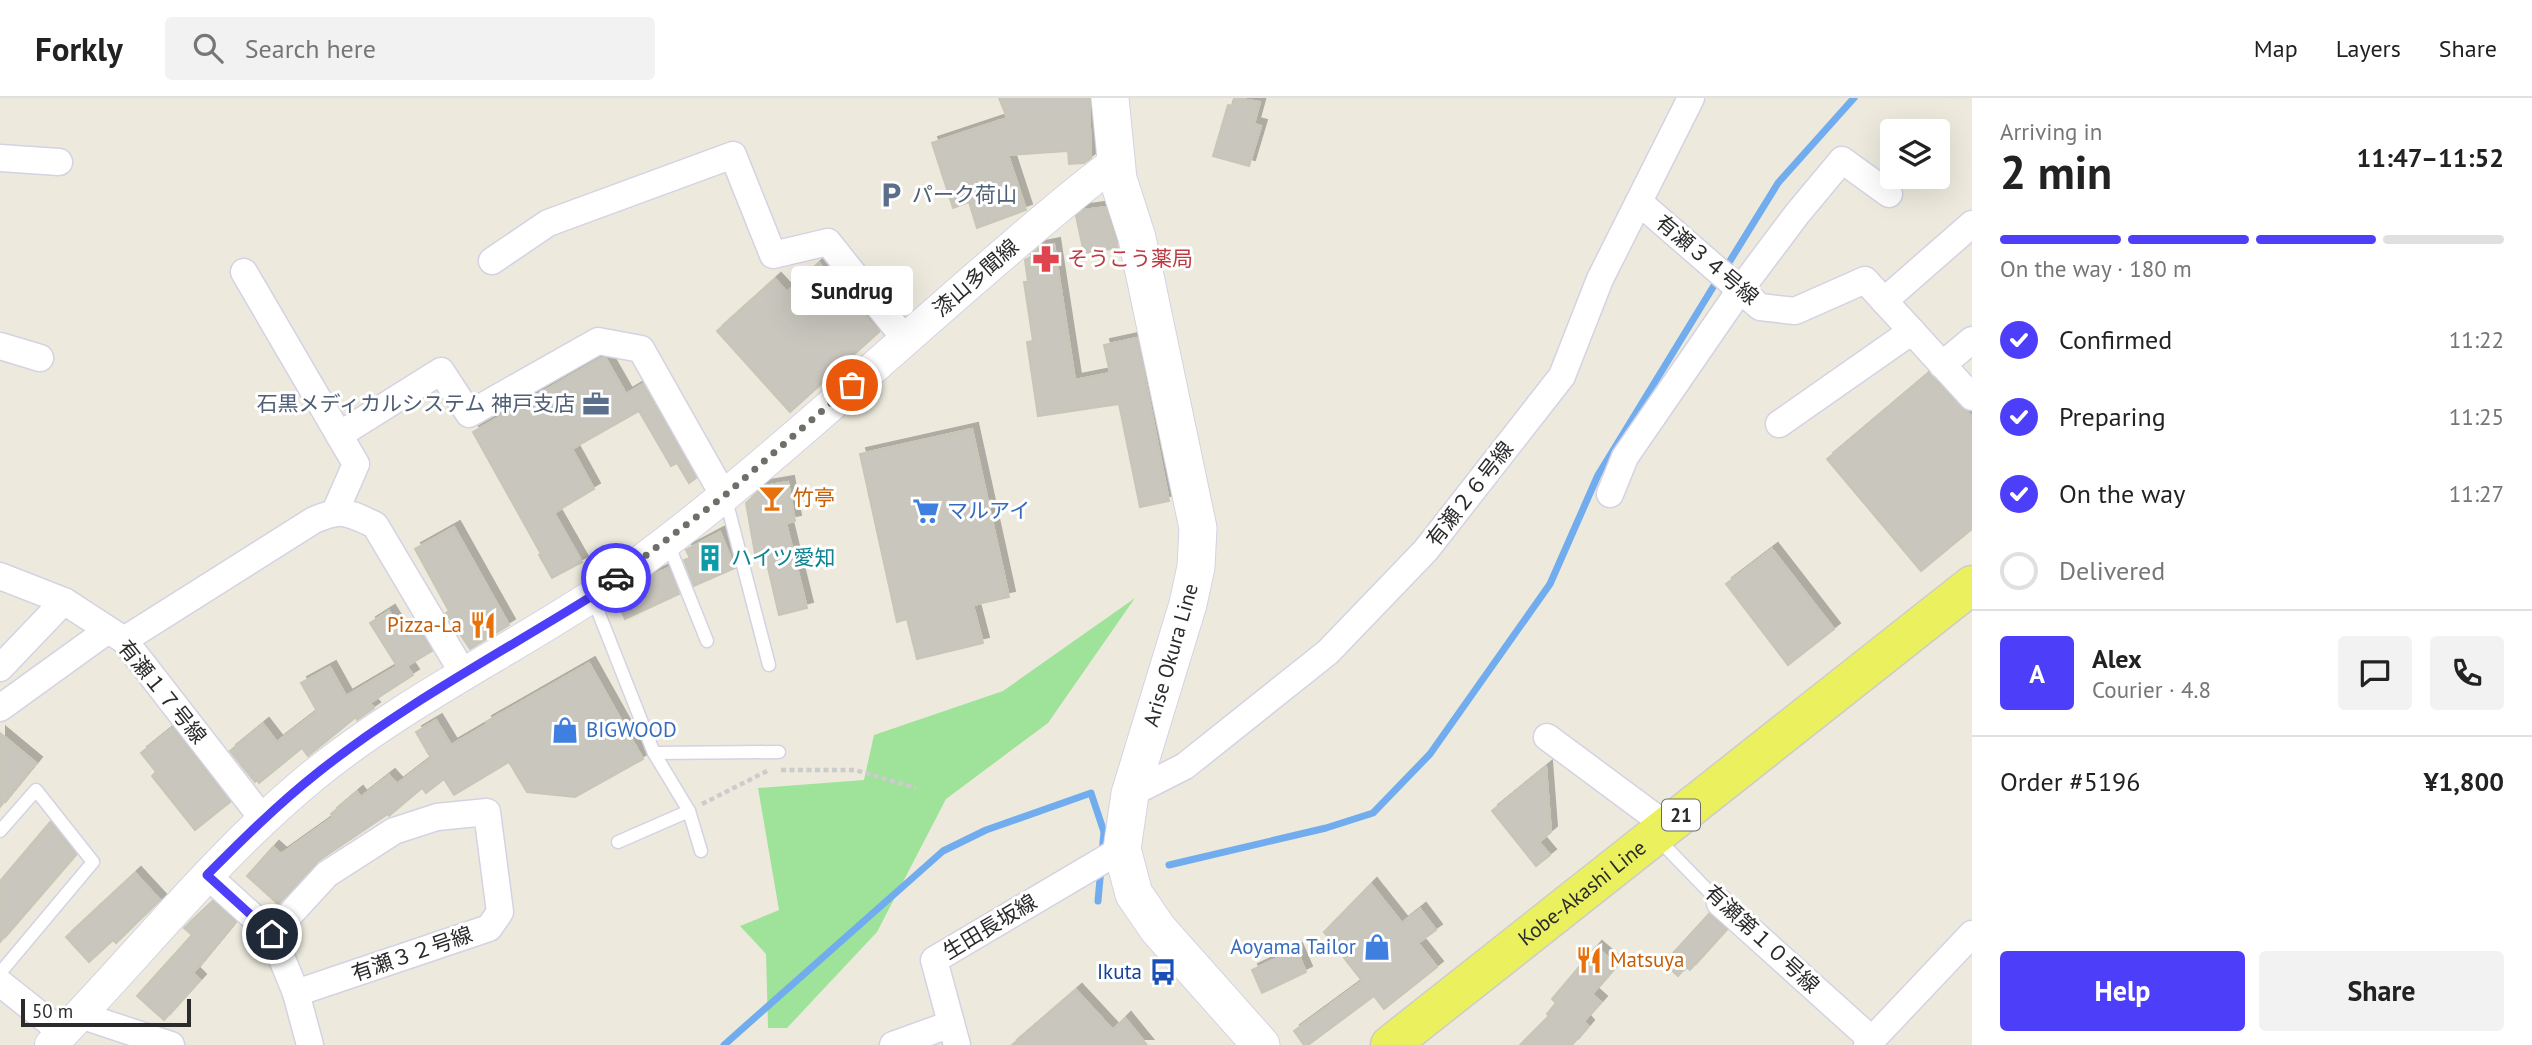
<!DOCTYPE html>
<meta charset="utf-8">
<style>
body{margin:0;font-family:"PT Sans","Noto Sans JP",sans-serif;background:#f2f2f2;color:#222;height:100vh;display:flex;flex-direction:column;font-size:26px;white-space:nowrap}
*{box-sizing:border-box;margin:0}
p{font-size:23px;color:#767676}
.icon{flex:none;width:38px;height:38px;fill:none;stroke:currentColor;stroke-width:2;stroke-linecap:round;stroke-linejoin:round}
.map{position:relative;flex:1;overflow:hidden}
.details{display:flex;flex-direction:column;background:#fff;width:560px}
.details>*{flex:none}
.buttons{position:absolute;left:1880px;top:21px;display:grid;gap:14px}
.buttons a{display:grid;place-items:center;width:70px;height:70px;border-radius:7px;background:#fff;box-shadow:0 7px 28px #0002;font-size:35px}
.scale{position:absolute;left:21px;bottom:18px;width:170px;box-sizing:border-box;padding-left:7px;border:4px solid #2b2b2b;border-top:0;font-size:19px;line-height:24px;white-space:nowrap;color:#2b2b2b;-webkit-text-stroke:5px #fff;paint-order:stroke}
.pin{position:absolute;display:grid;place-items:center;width:60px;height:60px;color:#fff;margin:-30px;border:4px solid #fff;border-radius:50%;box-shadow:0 2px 7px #0007}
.courier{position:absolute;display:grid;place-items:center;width:70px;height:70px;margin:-35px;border:5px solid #4d3ef9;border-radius:50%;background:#fff;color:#222;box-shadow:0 2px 9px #0007}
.bubble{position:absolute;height:49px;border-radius:7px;background:#fff;box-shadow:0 7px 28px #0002;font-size:23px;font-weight:800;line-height:49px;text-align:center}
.headline em{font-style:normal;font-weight:800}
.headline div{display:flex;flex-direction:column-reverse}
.headline{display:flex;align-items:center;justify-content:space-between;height:119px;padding:0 28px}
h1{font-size:46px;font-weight:800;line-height:52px}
.bar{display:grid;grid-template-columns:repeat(4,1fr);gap:10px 7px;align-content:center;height:84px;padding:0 28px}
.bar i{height:9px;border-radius:5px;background:#e0e0e0}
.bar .on{background:#4d3ef9}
.bar p{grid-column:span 4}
.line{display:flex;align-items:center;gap:18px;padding:0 28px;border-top:2px solid #e0e0e0}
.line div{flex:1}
.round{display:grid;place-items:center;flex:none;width:74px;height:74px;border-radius:7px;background:#f2f2f2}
ol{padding:0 28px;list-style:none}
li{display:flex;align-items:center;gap:21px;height:77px}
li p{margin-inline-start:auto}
li .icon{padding:7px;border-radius:50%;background:#4d3ef9;color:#fff;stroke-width:4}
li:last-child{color:#767676}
li i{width:38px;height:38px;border:4px solid #e0e0e0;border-radius:50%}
.primary-button{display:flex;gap:14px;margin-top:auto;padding:14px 28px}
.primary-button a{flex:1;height:80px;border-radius:7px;background:#4d3ef9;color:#fff;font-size:28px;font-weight:800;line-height:80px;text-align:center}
.primary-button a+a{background:#f2f2f2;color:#222}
header{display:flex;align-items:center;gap:42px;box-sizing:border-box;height:98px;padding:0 35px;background:#fff;border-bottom:2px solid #e0e0e0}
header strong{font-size:33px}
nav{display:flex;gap:38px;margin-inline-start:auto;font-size:24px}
.search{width:490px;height:63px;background:#f2f2f2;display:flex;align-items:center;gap:18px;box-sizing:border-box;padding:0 24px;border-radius:7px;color:#767676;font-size:26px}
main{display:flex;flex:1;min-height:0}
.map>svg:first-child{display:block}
.green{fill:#9fe39a}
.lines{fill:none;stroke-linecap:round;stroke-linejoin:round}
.stream{stroke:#71acee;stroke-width:7}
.building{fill:#c8c6bd;stroke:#c8c6b7;stroke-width:2;filter:url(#shadow)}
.service-casing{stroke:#d4d2e3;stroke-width:15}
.minor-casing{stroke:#d4d2e3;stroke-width:29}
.tertiary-casing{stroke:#d4d2e3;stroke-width:34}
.secondary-casing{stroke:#d4d2e3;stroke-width:39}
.primary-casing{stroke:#ccc;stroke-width:41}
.path{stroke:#ccc;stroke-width:4.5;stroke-dasharray:5 3.5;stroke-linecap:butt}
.service{stroke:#fff;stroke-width:12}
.minor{stroke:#fff;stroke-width:26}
.tertiary{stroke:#fff;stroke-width:32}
.secondary{stroke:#fff;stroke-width:37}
.primary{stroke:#ebf05f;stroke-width:38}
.done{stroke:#6f6e69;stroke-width:7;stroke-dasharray:0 12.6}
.route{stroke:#4d3ef9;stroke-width:9}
.labels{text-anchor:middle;stroke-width:6;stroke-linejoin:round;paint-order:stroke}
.shield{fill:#fff;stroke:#6b6b6b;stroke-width:2}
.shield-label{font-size:19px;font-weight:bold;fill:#2b2b2b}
.service-label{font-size:21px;fill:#4e5e75;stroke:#fff;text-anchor:start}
.health-label{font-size:21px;fill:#be3a42;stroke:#fff;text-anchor:start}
.street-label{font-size:21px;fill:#2b2b2b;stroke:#fff}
.food-label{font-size:21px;fill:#c56008;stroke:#fff;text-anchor:start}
.shop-label{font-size:21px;fill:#366cbe;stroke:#fff;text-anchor:start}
.culture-label{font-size:21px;fill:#0d838f;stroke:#fff;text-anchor:start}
.transit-label{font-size:21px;fill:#164399;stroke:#fff;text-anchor:end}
</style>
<header>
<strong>Forkly</strong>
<div class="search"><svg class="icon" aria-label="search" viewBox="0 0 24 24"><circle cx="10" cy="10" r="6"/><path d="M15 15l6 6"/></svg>Search here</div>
<nav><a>Map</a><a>Layers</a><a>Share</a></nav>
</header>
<main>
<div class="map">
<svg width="1972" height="947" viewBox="0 0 1972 947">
<defs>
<filter id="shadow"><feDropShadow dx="6" dy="-6" stdDeviation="0" flood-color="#0004"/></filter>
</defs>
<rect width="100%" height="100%" fill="#edeadd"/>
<path class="green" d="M 1135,500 L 1048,625 L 946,701 L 877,834 L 787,930 L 768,930 L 766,856 L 740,828 L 779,812 L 758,690 L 864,682 L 874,637 L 1003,593 Z"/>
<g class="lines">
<g class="stream">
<path d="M 1725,171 L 1778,85 L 1854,0"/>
<path d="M 1169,767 L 1326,730 L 1373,715 L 1430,656 L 1550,486 L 1598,377 L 1718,181"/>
<path d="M 1098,803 L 1101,770"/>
<path d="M 724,947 L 943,753 L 986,732 L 1091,695 L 1104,734 L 1102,755"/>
</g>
</g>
<g class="building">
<path d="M 999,0 L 1089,0 L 1091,60 L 1084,65 L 1069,66 L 1068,53 L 1008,57 L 1026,112 L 977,130 L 969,104 L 953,110 L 932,45 L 1007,20 Z"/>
<path d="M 1235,0 L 1260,4 L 1254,26 L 1261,28 L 1249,68 L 1213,58 L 1228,7 L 1233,8 Z"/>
<path d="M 1105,109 L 1118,150 L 1084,155 L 1076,118 L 1084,112 Z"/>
<path d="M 1054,146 L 1075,282 L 1110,275 L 1104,247 L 1137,240 L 1169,403 L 1140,409 L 1119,306 L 1038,318 L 1027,244 L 1033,243 L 1024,184 L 1028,184 L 1025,162 L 1034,157 L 1034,154 L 1040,149 Z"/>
<path d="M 819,165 L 879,234 L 790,314 L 717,233 L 775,181 L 787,194 Z"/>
<path d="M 601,260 L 606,261 L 626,296 L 643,286 L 696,380 L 689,385 L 677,365 L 671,368 L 639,313 L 572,351 L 594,391 L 554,415 L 582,464 L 552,480 L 539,457 L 541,456 L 473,334 Z"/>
<path d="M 1929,275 L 1972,319 L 1972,431 L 1921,473 L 1827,361 Z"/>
<path d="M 972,331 L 1009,499 L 973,507 L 983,545 L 917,561 L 907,521 L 897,524 L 860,356 Z"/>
<path d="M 788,384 L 795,423 L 786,425 L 807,510 L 779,517 L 765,457 L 756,461 L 746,405 L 765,388 Z"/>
<path d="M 454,429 L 509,527 L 470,551 L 446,515 L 449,513 L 415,451 Z"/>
<path d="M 720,434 L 735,470 L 694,488 L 684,462 L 690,460 L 686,452 Z"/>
<path d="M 1772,451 L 1834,531 L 1788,567 L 1726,486 Z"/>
<path d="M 668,470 L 679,496 L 625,521 L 617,503 L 655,476 Z"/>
<path d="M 389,513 L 406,540 L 419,532 L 432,553 L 407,568 L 413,577 L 370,605 L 374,610 L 357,622 L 356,619 L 308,658 L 302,650 L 259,685 L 257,682 L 255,684 L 230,653 L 263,626 L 277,644 L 317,613 L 301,585 L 330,569 L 346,598 L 397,568 L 370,525 Z"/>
<path d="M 589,565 L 643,661 L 575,699 L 527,694 L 509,664 L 454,697 L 444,681 L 426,695 L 422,690 L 389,718 L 388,716 L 318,763 L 278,806 L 247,778 L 273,749 L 281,756 L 333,719 L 331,716 L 357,694 L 361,699 L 389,677 L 397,686 L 431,660 L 416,634 L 436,622 L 451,647 L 487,626 L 486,624 Z"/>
<path d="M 172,630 L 230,704 L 195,732 L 152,678 L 156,674 L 141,655 Z"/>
<path d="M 0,635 L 36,665 L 0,709 Z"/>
<path d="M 1546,669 L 1551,734 L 1539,744 L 1550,757 L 1536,768 L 1492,713 Z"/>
<path d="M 50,724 L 76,756 L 0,844 L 0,783 Z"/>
<path d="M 135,775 L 160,802 L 116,845 L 113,842 L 89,864 L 66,839 Z"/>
<path d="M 1371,786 L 1402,825 L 1420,811 L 1436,832 L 1418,845 L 1437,869 L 1384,911 L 1374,898 L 1308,947 L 1304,947 L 1294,933 L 1362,883 L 1324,834 Z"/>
<path d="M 213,803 L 235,824 L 193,875 L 200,882 L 164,922 L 137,898 L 192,837 L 184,830 Z"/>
<path d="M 1709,816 L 1726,832 L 1690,872 L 1686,869 L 1678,878 L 1664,865 Z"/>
<path d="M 1596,849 L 1617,867 L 1592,896 L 1601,904 L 1584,923 L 1588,928 L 1572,947 L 1520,947 L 1549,918 L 1547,916 L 1556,905 L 1552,901 Z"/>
<path d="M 1296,851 L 1306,874 L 1262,895 L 1252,872 Z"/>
<path d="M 1076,892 L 1113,932 L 1125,920 L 1147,947 L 1012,947 Z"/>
</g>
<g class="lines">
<defs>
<g id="service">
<path d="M 725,398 L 769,567"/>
<path d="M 667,443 L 707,543"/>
<path d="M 592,498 L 654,655 L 689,713 L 701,753"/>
<path d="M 654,655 L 779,654"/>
<path d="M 0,733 L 36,692 L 93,764 L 0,875"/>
<path d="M 1657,740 L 1720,805"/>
<path d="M 618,744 L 689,713"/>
</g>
<g id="minor">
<path d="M 0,60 L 59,64"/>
<path d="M 1639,104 L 1760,209 L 1795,213 L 1865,182 L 1972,299"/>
<path d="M 492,163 L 548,125 L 733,57 L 773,157 L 828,144 L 905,241"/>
<path d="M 244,174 L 356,366 L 335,414"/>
<path d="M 1884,203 L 1972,126"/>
<path d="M 0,248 L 40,260"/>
<path d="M 1942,267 L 1972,242"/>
<path d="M 1779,326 L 1912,233"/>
<path d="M 339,337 L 441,273 L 469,316 L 598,243 L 641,251 L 724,398"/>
<path d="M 1610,396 L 1625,359 L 1740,192 L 1797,116 L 1842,62 L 1889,96"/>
<path d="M 0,478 L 64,503 L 124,542 L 263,721"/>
<path d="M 124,542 L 314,422 C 343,410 347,414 375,427 L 463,575"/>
<path d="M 0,570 L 64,503"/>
<path d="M 0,610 L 108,532"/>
<path d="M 1547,639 L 1667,728"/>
<path d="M 1130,696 L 1185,668 L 1328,554 L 1426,452 L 1562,278 L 1600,181 L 1691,0"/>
<path d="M 207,777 L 272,836 L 296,895 L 310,947"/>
<path d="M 1720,805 L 1872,942"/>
<path d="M 272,836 L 327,776 L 394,733 L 437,719 L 487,714 L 500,814 L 489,830 L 296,895"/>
<path d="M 0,885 L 63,935"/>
<path d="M 80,917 L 171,947"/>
<path d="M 893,947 L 951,926"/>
<path d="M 957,947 L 934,862 L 1122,751"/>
<path d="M 1867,947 L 1972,836"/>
</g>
<path id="tertiary" d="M 51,947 C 139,857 216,757 314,677 C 399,608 498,559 589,500 C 636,469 680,434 723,399 C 815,324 902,243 992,166 C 1033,131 1073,95 1116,64"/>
<path id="secondary" d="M 1110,0 L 1118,81 L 1137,140 L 1198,430 L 1196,469 L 1188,506 L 1130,696 L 1122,751 L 1134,796 L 1158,831 L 1261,947"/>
<g id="primary">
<path id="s1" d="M 1390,947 L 1972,487"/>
</g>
</defs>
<use href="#service" class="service-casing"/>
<use href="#minor" class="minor-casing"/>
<use href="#tertiary" class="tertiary-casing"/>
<use href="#secondary" class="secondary-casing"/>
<use href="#primary" class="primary-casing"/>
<g class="path">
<path d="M 781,672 L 855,672 L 916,690"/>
<path d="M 702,706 L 769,672"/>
</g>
<use href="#service" class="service"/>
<use href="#minor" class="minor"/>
<use href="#tertiary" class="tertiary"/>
<use href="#secondary" class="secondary"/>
<use href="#primary" class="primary"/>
</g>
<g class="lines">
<path class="done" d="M 616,480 L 724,398 L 852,287"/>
<path class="route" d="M 272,836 L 207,777 C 242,742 277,707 316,676 C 402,607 499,556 592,498 L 616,480"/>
</g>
<defs>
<symbol id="parking-bare" viewBox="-9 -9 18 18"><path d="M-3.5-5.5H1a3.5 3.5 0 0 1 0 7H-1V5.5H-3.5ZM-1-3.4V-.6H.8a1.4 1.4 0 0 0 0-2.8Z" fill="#5c6f8a" stroke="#fff" stroke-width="2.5" paint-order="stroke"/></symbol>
<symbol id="pharmacy-bare" viewBox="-9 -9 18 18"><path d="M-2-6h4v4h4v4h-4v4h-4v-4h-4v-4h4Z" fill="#e0444e" stroke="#fff" stroke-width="2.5" paint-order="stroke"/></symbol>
<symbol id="office-bare" viewBox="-9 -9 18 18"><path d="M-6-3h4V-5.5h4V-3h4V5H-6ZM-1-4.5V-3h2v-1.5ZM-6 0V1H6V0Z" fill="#5c6f8a" stroke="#fff" stroke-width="2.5" paint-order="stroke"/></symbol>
<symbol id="bar-bare" viewBox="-9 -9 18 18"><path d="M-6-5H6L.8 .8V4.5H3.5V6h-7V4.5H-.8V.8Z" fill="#e8710a" stroke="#fff" stroke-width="2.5" paint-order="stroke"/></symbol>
<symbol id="supermarket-bare" viewBox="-9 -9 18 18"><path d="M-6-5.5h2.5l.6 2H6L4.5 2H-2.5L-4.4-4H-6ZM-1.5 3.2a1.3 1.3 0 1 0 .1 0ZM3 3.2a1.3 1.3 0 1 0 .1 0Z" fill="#3f7fe0" stroke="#fff" stroke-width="2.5" paint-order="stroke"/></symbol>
<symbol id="building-bare" viewBox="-9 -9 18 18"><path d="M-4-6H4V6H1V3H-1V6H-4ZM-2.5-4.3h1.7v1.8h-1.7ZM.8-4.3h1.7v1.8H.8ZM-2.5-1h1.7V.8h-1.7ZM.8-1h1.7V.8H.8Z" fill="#0f9aa8" stroke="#fff" stroke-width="2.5" paint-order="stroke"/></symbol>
<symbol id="restaurant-bare" viewBox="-9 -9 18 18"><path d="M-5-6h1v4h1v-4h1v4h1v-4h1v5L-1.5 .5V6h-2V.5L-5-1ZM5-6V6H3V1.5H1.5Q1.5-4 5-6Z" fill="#e8710a" stroke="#fff" stroke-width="2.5" paint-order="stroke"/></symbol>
<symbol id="shop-bare" viewBox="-9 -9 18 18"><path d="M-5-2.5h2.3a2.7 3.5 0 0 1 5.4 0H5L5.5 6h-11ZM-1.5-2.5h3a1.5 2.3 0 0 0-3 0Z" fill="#3f7fe0" stroke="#fff" stroke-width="2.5" paint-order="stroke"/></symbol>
<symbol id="bus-bare" viewBox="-9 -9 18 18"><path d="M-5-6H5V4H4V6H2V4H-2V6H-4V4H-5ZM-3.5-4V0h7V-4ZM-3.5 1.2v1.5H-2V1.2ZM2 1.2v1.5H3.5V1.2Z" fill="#1a4fb4" stroke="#fff" stroke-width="2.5" paint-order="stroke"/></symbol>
</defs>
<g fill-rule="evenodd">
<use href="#parking-bare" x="872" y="78" width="38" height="38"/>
<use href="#pharmacy-bare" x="1027" y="142" width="38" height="38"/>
<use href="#office-bare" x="577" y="287" width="38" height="38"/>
<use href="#bar-bare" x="753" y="381" width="38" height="38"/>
<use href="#supermarket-bare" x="907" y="394" width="38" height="38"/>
<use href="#building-bare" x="691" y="441" width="38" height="38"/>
<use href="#restaurant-bare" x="464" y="508" width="38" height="38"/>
<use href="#shop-bare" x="546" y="613" width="38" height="38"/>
<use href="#shop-bare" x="1358" y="830" width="38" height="38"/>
<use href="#restaurant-bare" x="1570" y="843" width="38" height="38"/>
<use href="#bus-bare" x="1144" y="855" width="38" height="38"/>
</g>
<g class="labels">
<rect class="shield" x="1662" y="701.5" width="38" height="31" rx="5"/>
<g class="shield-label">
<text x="1681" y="724">21</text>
</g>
<g class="service-label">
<text x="912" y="104">パーク荷山</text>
<text x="575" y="313" text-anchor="end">石黒メディカルシステム 神戸支店</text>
</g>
<g class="health-label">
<text x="1067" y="168">そうこう薬局</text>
</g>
<g class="street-label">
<text transform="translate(1707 162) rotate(40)" y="7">有瀬３４号線</text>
<text transform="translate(976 180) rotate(-41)" y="7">漆山多聞線</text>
<text transform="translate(1470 396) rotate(-52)" y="7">有瀬２６号線</text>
<text transform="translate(1171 557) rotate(-74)" y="7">Arise Okura Line</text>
<text transform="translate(162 594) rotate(51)" y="7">有瀬１７号線</text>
<text dy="7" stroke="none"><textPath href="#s1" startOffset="245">Kobe-Akashi Line</textPath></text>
<text transform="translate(990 829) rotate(-31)" y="7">生田長坂線</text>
<text transform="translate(1762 841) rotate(43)" y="7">有瀬第１０号線</text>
<text transform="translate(412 856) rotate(-19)" y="7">有瀬３２号線</text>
</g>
<g class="food-label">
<text x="793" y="407">竹亭</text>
<text x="462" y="534" text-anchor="end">Pizza-La</text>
<text x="1610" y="869">Matsuya</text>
</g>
<g class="shop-label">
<text x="947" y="420">マルアイ</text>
<text x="586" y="639">BIGWOOD</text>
<text x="1356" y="856" text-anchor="end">Aoyama Tailor</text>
</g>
<g class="culture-label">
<text x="731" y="467">ハイツ愛知</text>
</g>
<g class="transit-label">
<text x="1142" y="881">Ikuta</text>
</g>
</g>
</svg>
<div class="buttons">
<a><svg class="icon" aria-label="layers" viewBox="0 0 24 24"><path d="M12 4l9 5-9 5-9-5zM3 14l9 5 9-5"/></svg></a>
</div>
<div class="scale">50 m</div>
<div class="pin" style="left:852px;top:287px;background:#ea580c"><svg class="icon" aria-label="bag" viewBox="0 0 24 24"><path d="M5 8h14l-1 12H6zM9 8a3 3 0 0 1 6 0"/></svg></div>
<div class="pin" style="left:272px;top:836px;background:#1f2937"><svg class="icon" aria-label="home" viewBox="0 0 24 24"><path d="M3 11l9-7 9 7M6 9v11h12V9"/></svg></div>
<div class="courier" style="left:616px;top:480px"><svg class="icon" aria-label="car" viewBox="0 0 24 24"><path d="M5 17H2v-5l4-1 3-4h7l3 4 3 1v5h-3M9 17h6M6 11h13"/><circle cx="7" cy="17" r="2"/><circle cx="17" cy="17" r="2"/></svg></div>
<div class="bubble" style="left:791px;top:168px;width:122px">Sundrug</div>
</div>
<section class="details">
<div class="headline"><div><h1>2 min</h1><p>Arriving in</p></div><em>11:47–11:52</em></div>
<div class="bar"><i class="on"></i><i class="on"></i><i class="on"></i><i></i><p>On the way · 180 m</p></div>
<ol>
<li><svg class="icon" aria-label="check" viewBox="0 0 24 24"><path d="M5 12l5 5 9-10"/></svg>Confirmed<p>11:22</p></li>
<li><svg class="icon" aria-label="check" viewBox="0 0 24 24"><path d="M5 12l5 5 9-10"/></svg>Preparing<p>11:25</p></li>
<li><svg class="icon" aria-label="check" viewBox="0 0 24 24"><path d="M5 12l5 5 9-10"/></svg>On the way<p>11:27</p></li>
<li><i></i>Delivered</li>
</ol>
<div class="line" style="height:126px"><b class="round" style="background:#4d3ef9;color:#fff">A</b><div><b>Alex</b><p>Courier · 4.8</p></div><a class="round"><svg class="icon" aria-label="chat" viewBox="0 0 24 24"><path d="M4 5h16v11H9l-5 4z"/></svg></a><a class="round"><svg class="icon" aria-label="phone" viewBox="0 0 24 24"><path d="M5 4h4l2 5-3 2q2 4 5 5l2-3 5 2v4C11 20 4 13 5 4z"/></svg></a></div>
<div class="line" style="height:91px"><div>Order #5196</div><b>¥1,800</b></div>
<div class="primary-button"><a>Help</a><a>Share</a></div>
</section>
</main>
